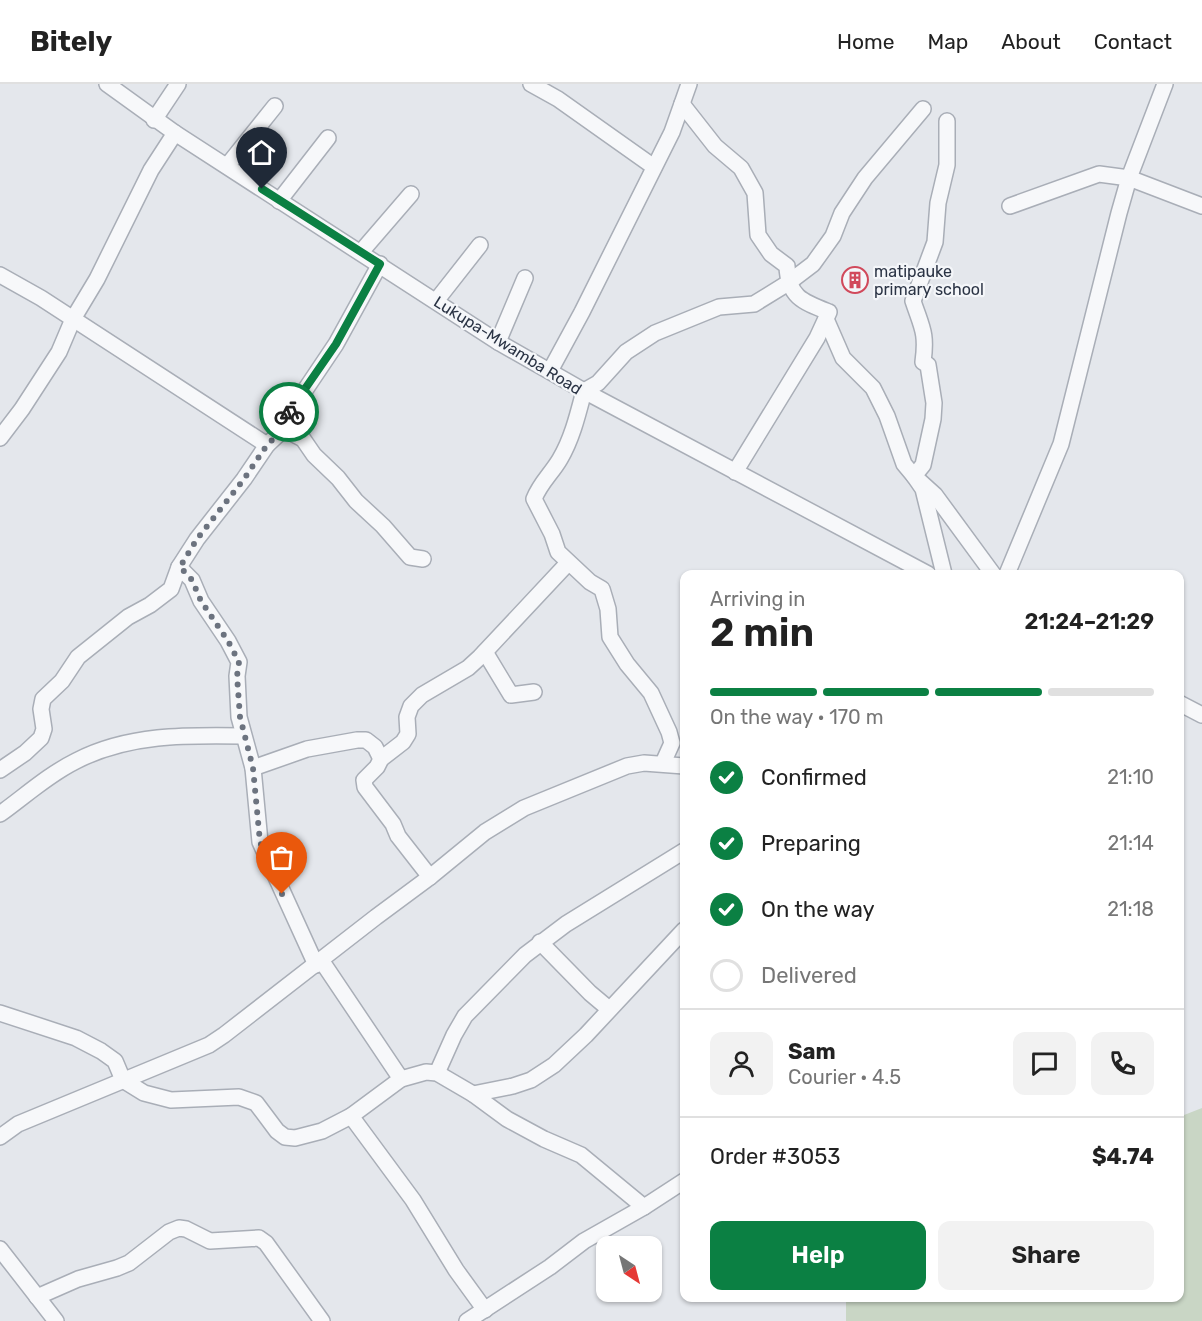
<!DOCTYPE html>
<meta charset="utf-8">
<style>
body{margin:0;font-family:Rubik,sans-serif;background:#f2f2f2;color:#222;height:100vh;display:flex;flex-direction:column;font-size:22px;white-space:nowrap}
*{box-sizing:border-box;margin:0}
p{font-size:20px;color:#767676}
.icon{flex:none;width:33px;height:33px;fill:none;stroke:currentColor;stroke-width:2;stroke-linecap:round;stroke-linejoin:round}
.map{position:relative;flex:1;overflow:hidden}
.side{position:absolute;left:680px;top:486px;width:504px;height:732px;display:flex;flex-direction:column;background:#fff;border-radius:12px;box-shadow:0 2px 4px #0004}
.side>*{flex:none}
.needle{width:39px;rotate:144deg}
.controls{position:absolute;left:596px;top:1152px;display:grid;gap:12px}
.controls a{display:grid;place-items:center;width:66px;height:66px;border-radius:12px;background:#fff;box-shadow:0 2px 4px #0004;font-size:30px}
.pin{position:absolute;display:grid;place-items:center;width:51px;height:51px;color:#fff;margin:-62px -26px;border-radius:50% 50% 50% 0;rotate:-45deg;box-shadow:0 0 6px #0007}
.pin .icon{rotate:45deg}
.courier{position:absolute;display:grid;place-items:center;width:60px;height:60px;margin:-30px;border:4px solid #0b8043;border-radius:50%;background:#fff;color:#222;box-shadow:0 2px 8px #0007}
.headline em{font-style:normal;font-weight:600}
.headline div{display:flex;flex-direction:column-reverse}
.headline{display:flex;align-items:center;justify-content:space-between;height:102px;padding:0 30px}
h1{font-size:39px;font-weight:600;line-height:45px}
.bar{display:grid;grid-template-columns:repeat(4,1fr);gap:9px 6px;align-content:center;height:72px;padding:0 30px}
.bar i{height:8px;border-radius:4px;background:#e0e0e0}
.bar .selected{background:#0b8043}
.bar p{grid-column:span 4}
.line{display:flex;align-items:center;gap:15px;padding:0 30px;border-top:2px solid #e0e0e0}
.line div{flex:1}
.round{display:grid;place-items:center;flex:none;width:63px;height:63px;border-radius:12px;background:#f2f2f2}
ol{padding:0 30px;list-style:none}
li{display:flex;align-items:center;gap:18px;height:66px}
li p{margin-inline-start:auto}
li .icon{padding:6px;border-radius:50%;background:#0b8043;color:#fff;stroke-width:4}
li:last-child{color:#767676}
li i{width:33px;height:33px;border:3px solid #e0e0e0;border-radius:50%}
.primary-button{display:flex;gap:12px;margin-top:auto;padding:12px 30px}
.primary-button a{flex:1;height:69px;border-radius:12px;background:#0b8043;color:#fff;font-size:24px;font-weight:600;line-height:69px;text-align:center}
.primary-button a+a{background:#f2f2f2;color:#222}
header{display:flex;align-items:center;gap:36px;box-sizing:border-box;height:84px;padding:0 30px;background:#fff;border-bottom:2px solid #e0e0e0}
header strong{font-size:28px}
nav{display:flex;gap:33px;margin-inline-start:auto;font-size:21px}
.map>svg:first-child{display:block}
.green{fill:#c9d6c5}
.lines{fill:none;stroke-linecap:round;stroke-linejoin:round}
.minor-casing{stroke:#a9aeb7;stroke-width:18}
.minor{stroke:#f7f8fa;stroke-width:15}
.done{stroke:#6c737f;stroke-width:6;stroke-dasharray:0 10.8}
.route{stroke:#0b8043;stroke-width:8}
.labels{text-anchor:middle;stroke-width:4.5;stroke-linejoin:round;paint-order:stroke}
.poi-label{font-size:16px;fill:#2b3445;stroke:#f4f6f9;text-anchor:start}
.street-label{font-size:16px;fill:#2b3445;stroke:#f4f6f9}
</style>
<header>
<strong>Bitely</strong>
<nav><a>Home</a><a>Map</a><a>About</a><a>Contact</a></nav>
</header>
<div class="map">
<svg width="1202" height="1237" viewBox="0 0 1202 1237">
<rect width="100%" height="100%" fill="#e4e7ec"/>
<path class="green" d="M 1202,1024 L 1202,1237 L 846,1237 L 846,1214 L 1179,1214 L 1179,1033 Z"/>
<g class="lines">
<defs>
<g id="minor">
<path d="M 107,0 L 175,49 L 498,258 L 584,307 L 928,490"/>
<path d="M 531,0 L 558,15 L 654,83"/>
<path d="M 682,20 L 715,62 L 741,84 L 755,109 L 758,151 L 771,170 L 787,182 C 788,213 803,218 829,228 L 817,254 L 735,388"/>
<path d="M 154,36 L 178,0"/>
<path d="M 227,82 L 275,22"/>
<path d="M 279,117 L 328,54"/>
<path d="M 1010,122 L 1099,90 L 1129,94 L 1202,122"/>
<path d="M 361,168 L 411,110"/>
<path d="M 0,191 L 41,214 L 267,361"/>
<path d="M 436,217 L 480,161"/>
<path d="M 826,235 L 843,274 L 873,304 L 887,332 L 904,380 L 914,392 L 935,411 L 993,490"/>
<path d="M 498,258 L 525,194"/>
<path d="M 550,287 L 582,228 L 672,48 L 689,0"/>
<path d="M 284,345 L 303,355 L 314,371 L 338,394 L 356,417 L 383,442 L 410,473 L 423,475"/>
<path d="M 0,354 L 22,325 L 59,268 L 73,235 L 97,195 L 151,86 L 175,49"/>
<path d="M 179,483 L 192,496 L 201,517 L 228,557 L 239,578 L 237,592 L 239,633 L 253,684 L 260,758 L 316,881"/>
<path d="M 944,490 L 923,405 L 914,392 L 923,381 L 933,335 L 934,319 L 928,281 L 923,278 C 927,249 922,244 913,217 L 935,158 L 938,119 L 947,81 L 947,37"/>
<path d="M 1007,490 L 1061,360 L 1119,129 L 1129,94 L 1165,0"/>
<path d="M 485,568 L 511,611 L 534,608"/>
<path d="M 1179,619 L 1202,631"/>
<path d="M 663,679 L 672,659 L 669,648 L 651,609 L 627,580 L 610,553 L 608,525 L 602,505 L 590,498 L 558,468 L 552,450 L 534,415 C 540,399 552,389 560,375 C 572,355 578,330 584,307 L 598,299 L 626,268 L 655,249 L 719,223 L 754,220 L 788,199 L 813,180 L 833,152 L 842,129 L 865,94 L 923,25"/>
<path d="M 253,684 L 307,665 L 357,656 L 366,656 L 375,663 L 381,675"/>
<path d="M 0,686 L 25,669 L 41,654 L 44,645 L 41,625 L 43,615 L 62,597 L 78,573 L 128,533 L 150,521 L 171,505 L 179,483 L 197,455 L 244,395 L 267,361 L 284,345 L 287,333 L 336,260 L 380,180"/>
<path d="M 0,730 C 25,712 48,691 76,677 C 128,650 186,651 243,652"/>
<path d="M 430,793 L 398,752 L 393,740 L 365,703 L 364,696 L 377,683 L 381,675 L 403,658 L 408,650 L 407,633 L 411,622 L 422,611 L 468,584 L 480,573 L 568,479"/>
<path d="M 540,858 L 590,909 L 609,925"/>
<path d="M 321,876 L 401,995"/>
<path d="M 0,929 L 76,954 L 101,967 L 115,977 L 123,996 L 144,1009 L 171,1016 L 239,1013 L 256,1019 L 277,1047 L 285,1053 L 295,1054 L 322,1047 L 351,1032 L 401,995 L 426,988 L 437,989 L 473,1010 L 507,1035 L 544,1055 L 581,1071 L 644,1123"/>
<path d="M 437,989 L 454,951 L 465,932 L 525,871 L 566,840 L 684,767"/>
<path d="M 473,1010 L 513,1002 L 531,996 L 554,981 L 586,951 L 684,846"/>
<path d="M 351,1032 L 413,1116 L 456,1186 L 485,1226"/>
<path d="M 0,1053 L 18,1040 L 209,961 L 224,951 L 376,833 L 430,793 L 485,748 L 524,724 L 627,682 L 644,679 L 684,682"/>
<path d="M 0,1165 L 56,1237"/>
<path d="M 37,1213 L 78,1195 L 117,1184 L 129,1179 L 169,1148 L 179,1144 L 186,1145 L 210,1157 L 259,1154 L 266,1159 L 322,1237"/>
<path d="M 467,1237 L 550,1183 L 584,1157 L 644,1123 L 684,1097"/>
</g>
</defs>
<use href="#minor" class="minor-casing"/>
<use href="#minor" class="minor"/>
</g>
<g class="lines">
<path class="done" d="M 282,810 L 260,758 L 253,684 L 240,633 L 237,592 L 239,578 L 228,557 L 201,517 L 192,496 L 180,483 L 197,455 L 244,395 L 267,361 L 284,345 L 289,328"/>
<path class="route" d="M 262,105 L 380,180 L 336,260 L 289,328"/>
</g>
<defs>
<symbol id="building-ring" viewBox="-11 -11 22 22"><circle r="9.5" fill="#f4f6f9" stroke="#d1495b" stroke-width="1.5"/><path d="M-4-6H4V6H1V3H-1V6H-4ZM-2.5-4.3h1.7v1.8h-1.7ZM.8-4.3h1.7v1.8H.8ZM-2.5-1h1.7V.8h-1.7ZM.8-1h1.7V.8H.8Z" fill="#d1495b"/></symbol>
</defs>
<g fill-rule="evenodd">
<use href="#building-ring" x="840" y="181" width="30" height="30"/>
</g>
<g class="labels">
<g class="poi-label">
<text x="874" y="193">matipauke<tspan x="874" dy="18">primary school</tspan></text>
</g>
<g class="street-label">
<text transform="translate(508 261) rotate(32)" y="6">Lukupa-Mwamba Road</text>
</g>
</g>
</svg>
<div class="controls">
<a><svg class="needle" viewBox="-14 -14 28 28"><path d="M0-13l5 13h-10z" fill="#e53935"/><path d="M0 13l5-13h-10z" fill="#767676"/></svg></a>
</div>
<div class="pin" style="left:282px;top:810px;background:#ea580c"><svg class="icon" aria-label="bag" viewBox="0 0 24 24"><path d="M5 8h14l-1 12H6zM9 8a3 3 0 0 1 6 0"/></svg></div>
<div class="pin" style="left:262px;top:105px;background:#1f2937"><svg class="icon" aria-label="home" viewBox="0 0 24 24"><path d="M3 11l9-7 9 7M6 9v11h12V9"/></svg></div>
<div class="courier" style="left:289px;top:328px"><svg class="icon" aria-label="bike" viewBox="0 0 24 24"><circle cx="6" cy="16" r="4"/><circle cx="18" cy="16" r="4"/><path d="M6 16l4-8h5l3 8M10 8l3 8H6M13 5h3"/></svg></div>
<section class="side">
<div class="headline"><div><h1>2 min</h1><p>Arriving in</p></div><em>21:24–21:29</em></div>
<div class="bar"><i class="selected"></i><i class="selected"></i><i class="selected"></i><i></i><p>On the way · 170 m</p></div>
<ol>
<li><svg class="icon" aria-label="check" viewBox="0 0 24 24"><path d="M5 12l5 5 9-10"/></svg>Confirmed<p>21:10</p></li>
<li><svg class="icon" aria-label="check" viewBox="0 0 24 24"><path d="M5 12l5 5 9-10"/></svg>Preparing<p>21:14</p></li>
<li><svg class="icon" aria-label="check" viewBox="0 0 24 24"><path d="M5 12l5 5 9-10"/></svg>On the way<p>21:18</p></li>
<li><i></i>Delivered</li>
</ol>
<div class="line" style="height:108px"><a class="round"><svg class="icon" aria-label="person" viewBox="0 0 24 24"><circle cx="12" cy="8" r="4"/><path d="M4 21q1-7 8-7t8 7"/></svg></a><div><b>Sam</b><p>Courier · 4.5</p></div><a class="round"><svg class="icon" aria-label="chat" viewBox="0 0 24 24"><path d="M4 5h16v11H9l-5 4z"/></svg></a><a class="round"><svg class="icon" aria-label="phone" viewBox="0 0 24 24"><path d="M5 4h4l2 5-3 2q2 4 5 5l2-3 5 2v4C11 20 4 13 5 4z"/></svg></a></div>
<div class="line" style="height:78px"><div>Order #3053</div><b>$4.74</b></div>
<div class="primary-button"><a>Help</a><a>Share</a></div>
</section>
</div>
